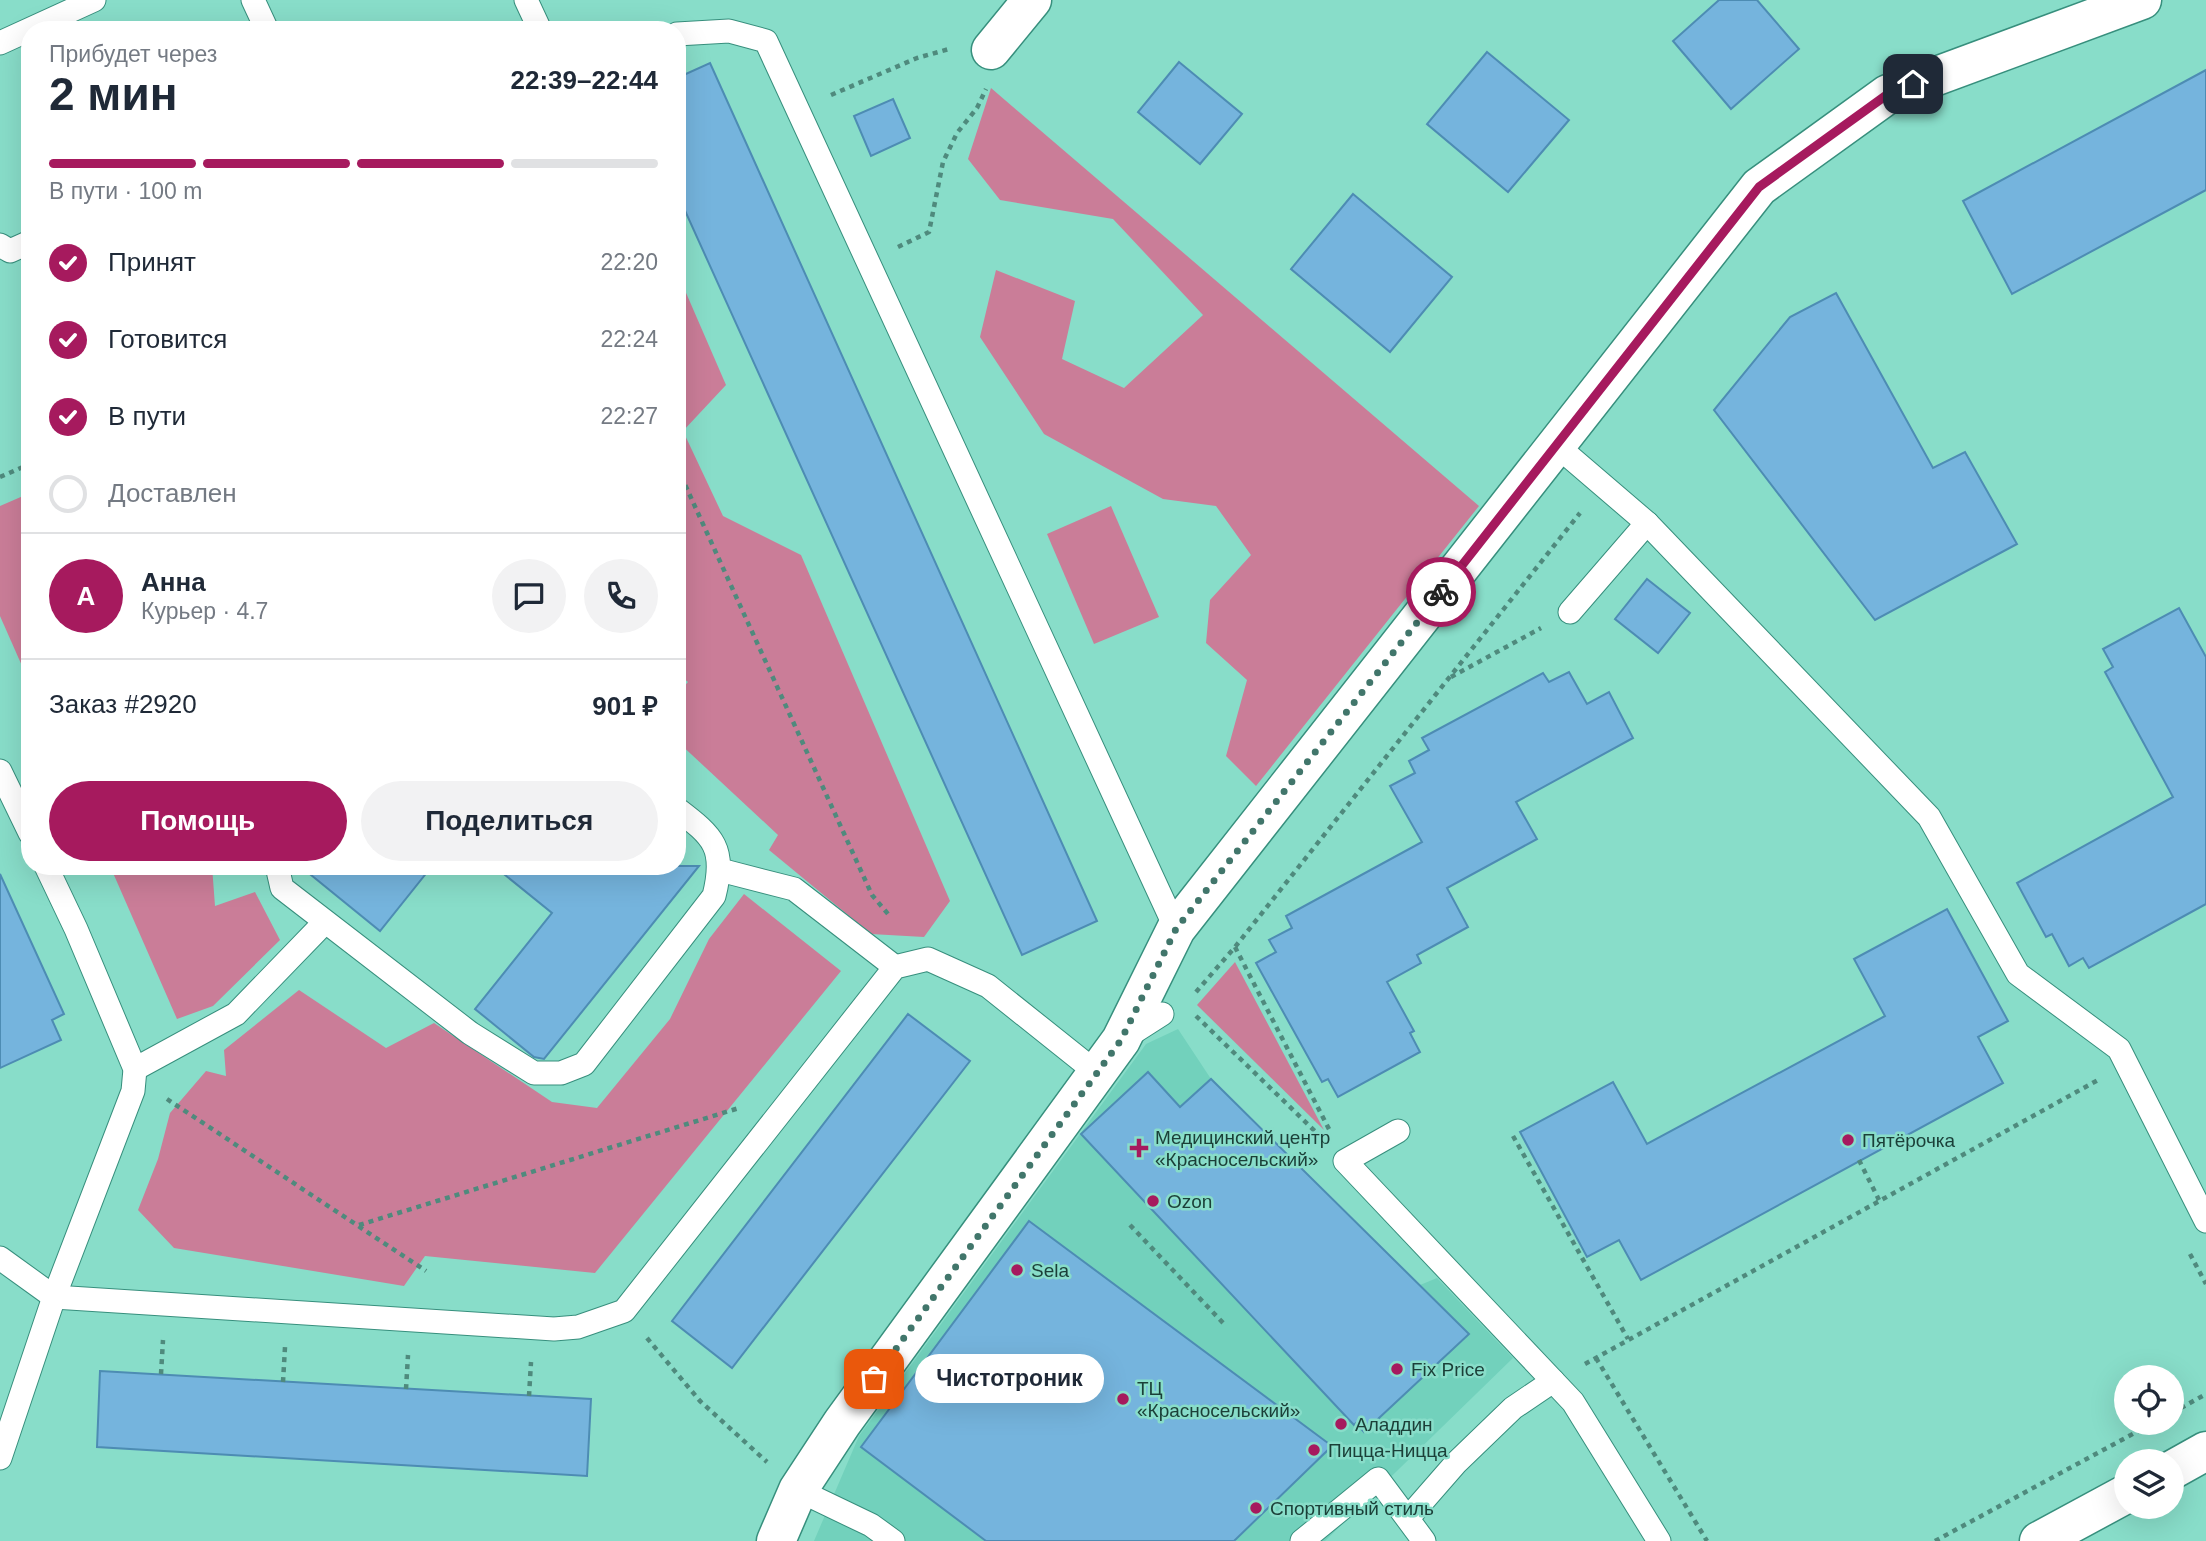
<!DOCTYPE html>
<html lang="ru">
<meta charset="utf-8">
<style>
body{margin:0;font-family:Arial,sans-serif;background:#f2f2f3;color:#1f2937;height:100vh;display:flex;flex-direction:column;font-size:26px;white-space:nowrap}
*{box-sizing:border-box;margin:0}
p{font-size:23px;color:#747a83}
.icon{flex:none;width:38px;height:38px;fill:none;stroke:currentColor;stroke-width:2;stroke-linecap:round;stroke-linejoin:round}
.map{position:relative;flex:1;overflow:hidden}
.details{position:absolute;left:21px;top:21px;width:665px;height:854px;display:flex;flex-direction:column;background:#fff;border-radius:28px;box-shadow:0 7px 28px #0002}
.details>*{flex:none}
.fabs{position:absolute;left:2114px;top:1365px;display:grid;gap:14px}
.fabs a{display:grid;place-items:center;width:70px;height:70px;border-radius:50%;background:#fff;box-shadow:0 7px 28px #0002;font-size:35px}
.pin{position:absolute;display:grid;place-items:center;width:60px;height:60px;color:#fff;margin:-30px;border-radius:14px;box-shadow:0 4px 10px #0006}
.courier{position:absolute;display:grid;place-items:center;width:70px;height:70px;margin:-35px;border:5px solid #a61a5e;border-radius:50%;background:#fff;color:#222;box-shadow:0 2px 9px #0007}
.bubble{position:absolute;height:49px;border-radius:24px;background:#fff;box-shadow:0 7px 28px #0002;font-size:23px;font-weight:600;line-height:49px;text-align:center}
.head em{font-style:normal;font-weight:600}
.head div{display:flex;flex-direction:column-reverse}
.head{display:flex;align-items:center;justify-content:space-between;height:119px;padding:0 28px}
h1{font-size:46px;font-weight:600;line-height:52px}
.bar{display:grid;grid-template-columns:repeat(4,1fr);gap:10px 7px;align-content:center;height:84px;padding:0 28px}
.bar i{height:9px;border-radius:5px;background:#e0e1e3}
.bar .current{background:#a61a5e}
.bar p{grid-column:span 4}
.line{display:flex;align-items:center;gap:18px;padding:0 28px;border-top:2px solid #e0e1e3}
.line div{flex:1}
.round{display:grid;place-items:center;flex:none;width:74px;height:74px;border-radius:37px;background:#f2f2f3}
ol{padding:0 28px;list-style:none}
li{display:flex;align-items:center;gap:21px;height:77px}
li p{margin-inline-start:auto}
li .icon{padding:7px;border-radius:50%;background:#a61a5e;color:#fff;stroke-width:4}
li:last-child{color:#747a83}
li i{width:38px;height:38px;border:4px solid #e0e1e3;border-radius:50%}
.cta{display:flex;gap:14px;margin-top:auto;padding:14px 28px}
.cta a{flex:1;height:80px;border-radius:42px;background:#a61a5e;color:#fff;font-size:28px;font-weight:600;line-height:80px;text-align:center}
.cta a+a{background:#f2f2f3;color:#1f2937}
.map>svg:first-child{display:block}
.built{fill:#72d1bc}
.green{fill:#ca7d98}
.building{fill:#75b4dd;stroke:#4d8cb3;stroke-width:2}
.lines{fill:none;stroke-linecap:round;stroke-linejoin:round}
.service-casing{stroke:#378f7d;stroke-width:25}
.minor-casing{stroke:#378f7d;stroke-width:41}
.path{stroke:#4f8a7d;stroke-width:4.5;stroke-dasharray:5 5;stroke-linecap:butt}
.service{stroke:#fff;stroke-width:23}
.minor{stroke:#fff;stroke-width:38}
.done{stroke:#41766b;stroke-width:7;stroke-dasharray:0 12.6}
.route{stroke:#a61a5e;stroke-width:9}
.poi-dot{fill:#a61a5e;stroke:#88ddc9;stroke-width:2.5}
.labels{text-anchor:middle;stroke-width:5;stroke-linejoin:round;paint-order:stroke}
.poi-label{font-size:19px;fill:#1b3f38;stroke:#88ddc9;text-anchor:start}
</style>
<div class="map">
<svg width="2206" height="1541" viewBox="0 0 2206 1541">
<rect width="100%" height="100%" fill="#88ddc9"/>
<path class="built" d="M 1178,1029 L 1211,1079 L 1420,1285 L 1437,1278 L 1513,1358 L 1325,1541 L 814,1541 L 859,1436 L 1146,1044 Z"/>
<g class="green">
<path d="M 991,88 L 1479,506 L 1256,786 L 1226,756 L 1247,680 L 1206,643 L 1210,600 L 1251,555 L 1216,506 L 1163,499 L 1044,434 L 980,337 L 996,270 L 1075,301 L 1062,359 L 1124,388 L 1203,315 L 1113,219 L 1000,200 L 968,159 Z"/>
<path d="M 677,272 L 726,385 L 683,431 L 723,516 L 801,555 L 950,901 L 924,937 L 871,934 L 769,850 L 778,835 L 677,741 L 677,694 L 688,682 L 677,673 Z"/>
<path d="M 30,493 L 30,684 L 0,616 L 0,506 Z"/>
<path d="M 1111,506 L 1159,617 L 1094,644 L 1047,534 Z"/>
<path d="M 110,866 L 212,866 L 215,906 L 255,892 L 280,940 L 213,1006 L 177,1019 Z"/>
<path d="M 744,894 L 841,971 L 595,1273 L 425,1256 L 404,1286 L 174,1248 L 138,1210 L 158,1159 L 170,1113 L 206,1071 L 226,1076 L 224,1050 L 299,990 L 386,1048 L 434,1023 L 552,1102 L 597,1108 L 670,1019 L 709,939 Z"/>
<path d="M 1235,962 L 1324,1130 L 1197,1005 Z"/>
</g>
<g class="building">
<path d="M 1719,0 L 1757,0 L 1799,49 L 1731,109 L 1673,41 Z"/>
<path d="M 1487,52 L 1569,120 L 1508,192 L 1427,124 Z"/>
<path d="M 1179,62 L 1242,114 L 1200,164 L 1138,112 Z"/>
<path d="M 710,63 L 1097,921 L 1022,955 L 677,193 L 677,78 Z"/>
<path d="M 2206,70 L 2206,190 L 2012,294 L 1963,201 Z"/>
<path d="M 893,99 L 910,138 L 871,156 L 854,116 Z"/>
<path d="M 1353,194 L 1452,277 L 1390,352 L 1291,269 Z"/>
<path d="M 1836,293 L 1933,468 L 1965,452 L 2017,544 L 1875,620 L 1714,410 L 1790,317 Z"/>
<path d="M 1647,579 L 1690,613 L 1658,653 L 1615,619 Z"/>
<path d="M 2179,608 L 2206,657 L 2206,904 L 2089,968 L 2083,958 L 2069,966 L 2052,934 L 2046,937 L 2017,883 L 2173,797 L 2105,672 L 2113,667 L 2103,649 Z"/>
<path d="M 1569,672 L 1587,704 L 1609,692 L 1633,738 L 1516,802 L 1537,839 L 1447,888 L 1468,927 L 1417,955 L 1421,963 L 1387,982 L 1414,1031 L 1410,1033 L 1420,1052 L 1338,1097 L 1328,1079 L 1322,1082 L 1256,963 L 1276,952 L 1269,940 L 1292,928 L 1286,916 L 1422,842 L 1390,786 L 1415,773 L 1409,761 L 1429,750 L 1422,738 L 1543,673 L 1549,682 Z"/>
<path d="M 300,866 L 432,866 L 380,931 Z"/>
<path d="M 494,866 L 699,866 L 544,1059 L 534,1057 L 475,1009 L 552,913 Z"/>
<path d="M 0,874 L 64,1014 L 52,1020 L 61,1040 L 0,1068 Z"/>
<path d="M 1947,909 L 2008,1021 L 1978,1037 L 2003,1083 L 1641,1280 L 1619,1240 L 1587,1257 L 1520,1132 L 1613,1082 L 1647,1144 L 1885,1016 L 1854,959 Z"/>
<path d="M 908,1014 L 970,1061 L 732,1368 L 672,1321 Z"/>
<path d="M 1148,1072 L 1180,1107 L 1211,1079 L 1469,1334 L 1364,1432 L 1356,1423 L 1354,1425 L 1081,1134 Z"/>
<path d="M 1029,1221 L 1332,1446 L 1234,1541 L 986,1541 L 861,1447 Z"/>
<path d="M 100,1371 L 591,1399 L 587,1476 L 97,1447 Z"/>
</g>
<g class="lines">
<defs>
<g id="service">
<path d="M 253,0 L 267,30"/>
<path d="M 526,0 L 540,30"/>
<path d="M 677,34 L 729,31 L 766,41 L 1176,929"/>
<path d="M 0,43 L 94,0"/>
<path d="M 0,245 L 10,251 L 30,242"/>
<path d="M 1556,445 L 1647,523 L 1929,817 L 2018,974 L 2119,1049 L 2206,1221"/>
<path d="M 1570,612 L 1647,523"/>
<path d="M 0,771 L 30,833"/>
<path d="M 277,866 L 282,888 L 470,1033 L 534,1073 L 561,1073 L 584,1064 L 714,896 C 726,848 714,837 677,809"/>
<path d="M 720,870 L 794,889 L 895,967"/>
<path d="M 1126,1037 L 1162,1014"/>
<path d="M 135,1069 L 236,1014 L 325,922"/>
<path d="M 1398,1131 L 1345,1161 L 1573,1402 L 1659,1541"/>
<path d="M 0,1258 L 54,1297 L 554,1329 L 578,1327 L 624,1311 L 895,967 L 928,959 L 988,986 L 1097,1073"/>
<path d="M 0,1458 L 54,1297 L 133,1091 L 135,1069 L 76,929 L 46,866"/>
<path d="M 798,1490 L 871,1525 L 893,1541"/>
<path d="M 1408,1518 L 1456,1463 L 1513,1408 L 1553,1381"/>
<path d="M 1302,1541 L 1378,1479 L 1424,1541"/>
</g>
<g id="minor">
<path d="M 991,50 L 1032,0"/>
<path d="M 2172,1470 L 2206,1451"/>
<path d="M 776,1541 L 798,1490 L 842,1423 L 1121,1040 L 1176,929 L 1759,187 L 1888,94 L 2142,0"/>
<path d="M 2039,1541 L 2126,1494"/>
</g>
</defs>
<use href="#service" class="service-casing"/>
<use href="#minor" class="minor-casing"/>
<g class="path">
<path d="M 831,95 L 917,58 L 949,49"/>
<path d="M 898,247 L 929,232 L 943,162 L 957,133 L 977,108 L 986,89"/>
<path d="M 677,467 L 872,895 L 888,914"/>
<path d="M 0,477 L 30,464"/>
<path d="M 1451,677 L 1541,628"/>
<path d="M 1235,947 L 1330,1131"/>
<path d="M 1196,992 L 1235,947 L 1580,513"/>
<path d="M 1196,1016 L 1321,1137"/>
<path d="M 167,1099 L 426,1271"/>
<path d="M 1513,1136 L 1628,1339"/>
<path d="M 1859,1160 L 1879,1200"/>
<path d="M 359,1225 L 739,1108"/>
<path d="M 1130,1225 L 1226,1326"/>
<path d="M 2190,1254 L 2206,1284"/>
<path d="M 647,1338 L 700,1401 L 767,1462"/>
<path d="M 1596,1358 L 1707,1541"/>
<path d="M 1585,1364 L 2098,1080"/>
<path d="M 161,1374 L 163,1340"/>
<path d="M 283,1382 L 285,1347"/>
<path d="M 406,1389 L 408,1355"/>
<path d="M 529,1396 L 531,1362"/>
<path d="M 2172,1413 L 2206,1394"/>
<path d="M 1935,1541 L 2153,1423"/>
</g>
<use href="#service" class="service"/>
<use href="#minor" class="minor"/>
</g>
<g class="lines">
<path class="done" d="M 874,1379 L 1121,1040 L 1176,929 L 1441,592"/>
<path class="route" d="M 1441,592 L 1759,187 L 1888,94 L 1913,84"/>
</g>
<g class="poi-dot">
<circle cx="1848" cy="1140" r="7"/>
<path d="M1135.5 1137.5h7v7h7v7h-7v7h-7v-7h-7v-7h7z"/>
<circle cx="1153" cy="1201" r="7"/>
<circle cx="1017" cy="1270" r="7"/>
<circle cx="1397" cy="1369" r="7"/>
<circle cx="1123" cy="1399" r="7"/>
<circle cx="1341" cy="1424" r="7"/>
<circle cx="1314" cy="1450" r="7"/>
<circle cx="1256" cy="1508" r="7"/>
</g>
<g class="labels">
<g class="poi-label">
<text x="1155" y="1144">Медицинский центр<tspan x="1155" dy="22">«Красносельский»</tspan></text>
<text x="1862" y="1147">Пятёрочка</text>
<text x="1167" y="1208">Ozon</text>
<text x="1031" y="1277">Sela</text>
<text x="1411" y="1376">Fix Price</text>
<text x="1137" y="1395">ТЦ<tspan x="1137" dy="22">«Красносельский»</tspan></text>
<text x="1355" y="1431">Аладдин</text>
<text x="1328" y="1457">Пицца-Ницца</text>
<text x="1270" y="1515">Спортивный стиль</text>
</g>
</g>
</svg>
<div class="fabs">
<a><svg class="icon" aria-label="locate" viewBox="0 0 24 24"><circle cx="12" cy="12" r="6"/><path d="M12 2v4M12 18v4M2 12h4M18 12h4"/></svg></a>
<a><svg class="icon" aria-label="layers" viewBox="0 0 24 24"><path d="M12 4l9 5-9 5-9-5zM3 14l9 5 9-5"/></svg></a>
</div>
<div class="pin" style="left:874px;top:1379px;background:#ea580c"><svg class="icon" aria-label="bag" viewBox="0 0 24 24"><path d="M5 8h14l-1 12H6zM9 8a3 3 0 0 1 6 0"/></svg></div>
<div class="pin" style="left:1913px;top:84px;background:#1f2937"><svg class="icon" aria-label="home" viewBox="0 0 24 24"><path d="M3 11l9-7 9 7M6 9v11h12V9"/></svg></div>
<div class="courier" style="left:1441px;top:592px"><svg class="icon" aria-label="bike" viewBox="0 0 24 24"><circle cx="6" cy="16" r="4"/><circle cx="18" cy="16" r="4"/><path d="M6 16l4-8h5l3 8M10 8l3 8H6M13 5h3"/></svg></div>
<div class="bubble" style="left:915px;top:1354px;width:189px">Чистотроник</div>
<section class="details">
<div class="head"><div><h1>2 мин</h1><p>Прибудет через</p></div><em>22:39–22:44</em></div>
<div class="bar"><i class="current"></i><i class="current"></i><i class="current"></i><i></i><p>В пути · 100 m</p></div>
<ol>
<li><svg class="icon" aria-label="check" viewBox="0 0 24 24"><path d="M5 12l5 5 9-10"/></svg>Принят<p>22:20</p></li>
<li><svg class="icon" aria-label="check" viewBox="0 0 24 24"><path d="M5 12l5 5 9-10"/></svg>Готовится<p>22:24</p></li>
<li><svg class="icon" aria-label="check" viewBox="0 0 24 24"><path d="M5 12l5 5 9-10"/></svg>В пути<p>22:27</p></li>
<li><i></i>Доставлен</li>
</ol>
<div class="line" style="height:126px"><b class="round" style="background:#a61a5e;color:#fff">А</b><div><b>Анна</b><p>Курьер · 4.7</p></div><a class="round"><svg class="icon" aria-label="chat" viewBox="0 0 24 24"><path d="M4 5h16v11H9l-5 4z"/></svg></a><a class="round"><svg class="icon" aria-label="phone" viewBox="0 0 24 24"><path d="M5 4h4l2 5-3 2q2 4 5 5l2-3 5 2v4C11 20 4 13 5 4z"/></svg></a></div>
<div class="line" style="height:91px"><div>Заказ #2920</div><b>901 ₽</b></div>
<div class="cta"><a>Помощь</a><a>Поделиться</a></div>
</section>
</div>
